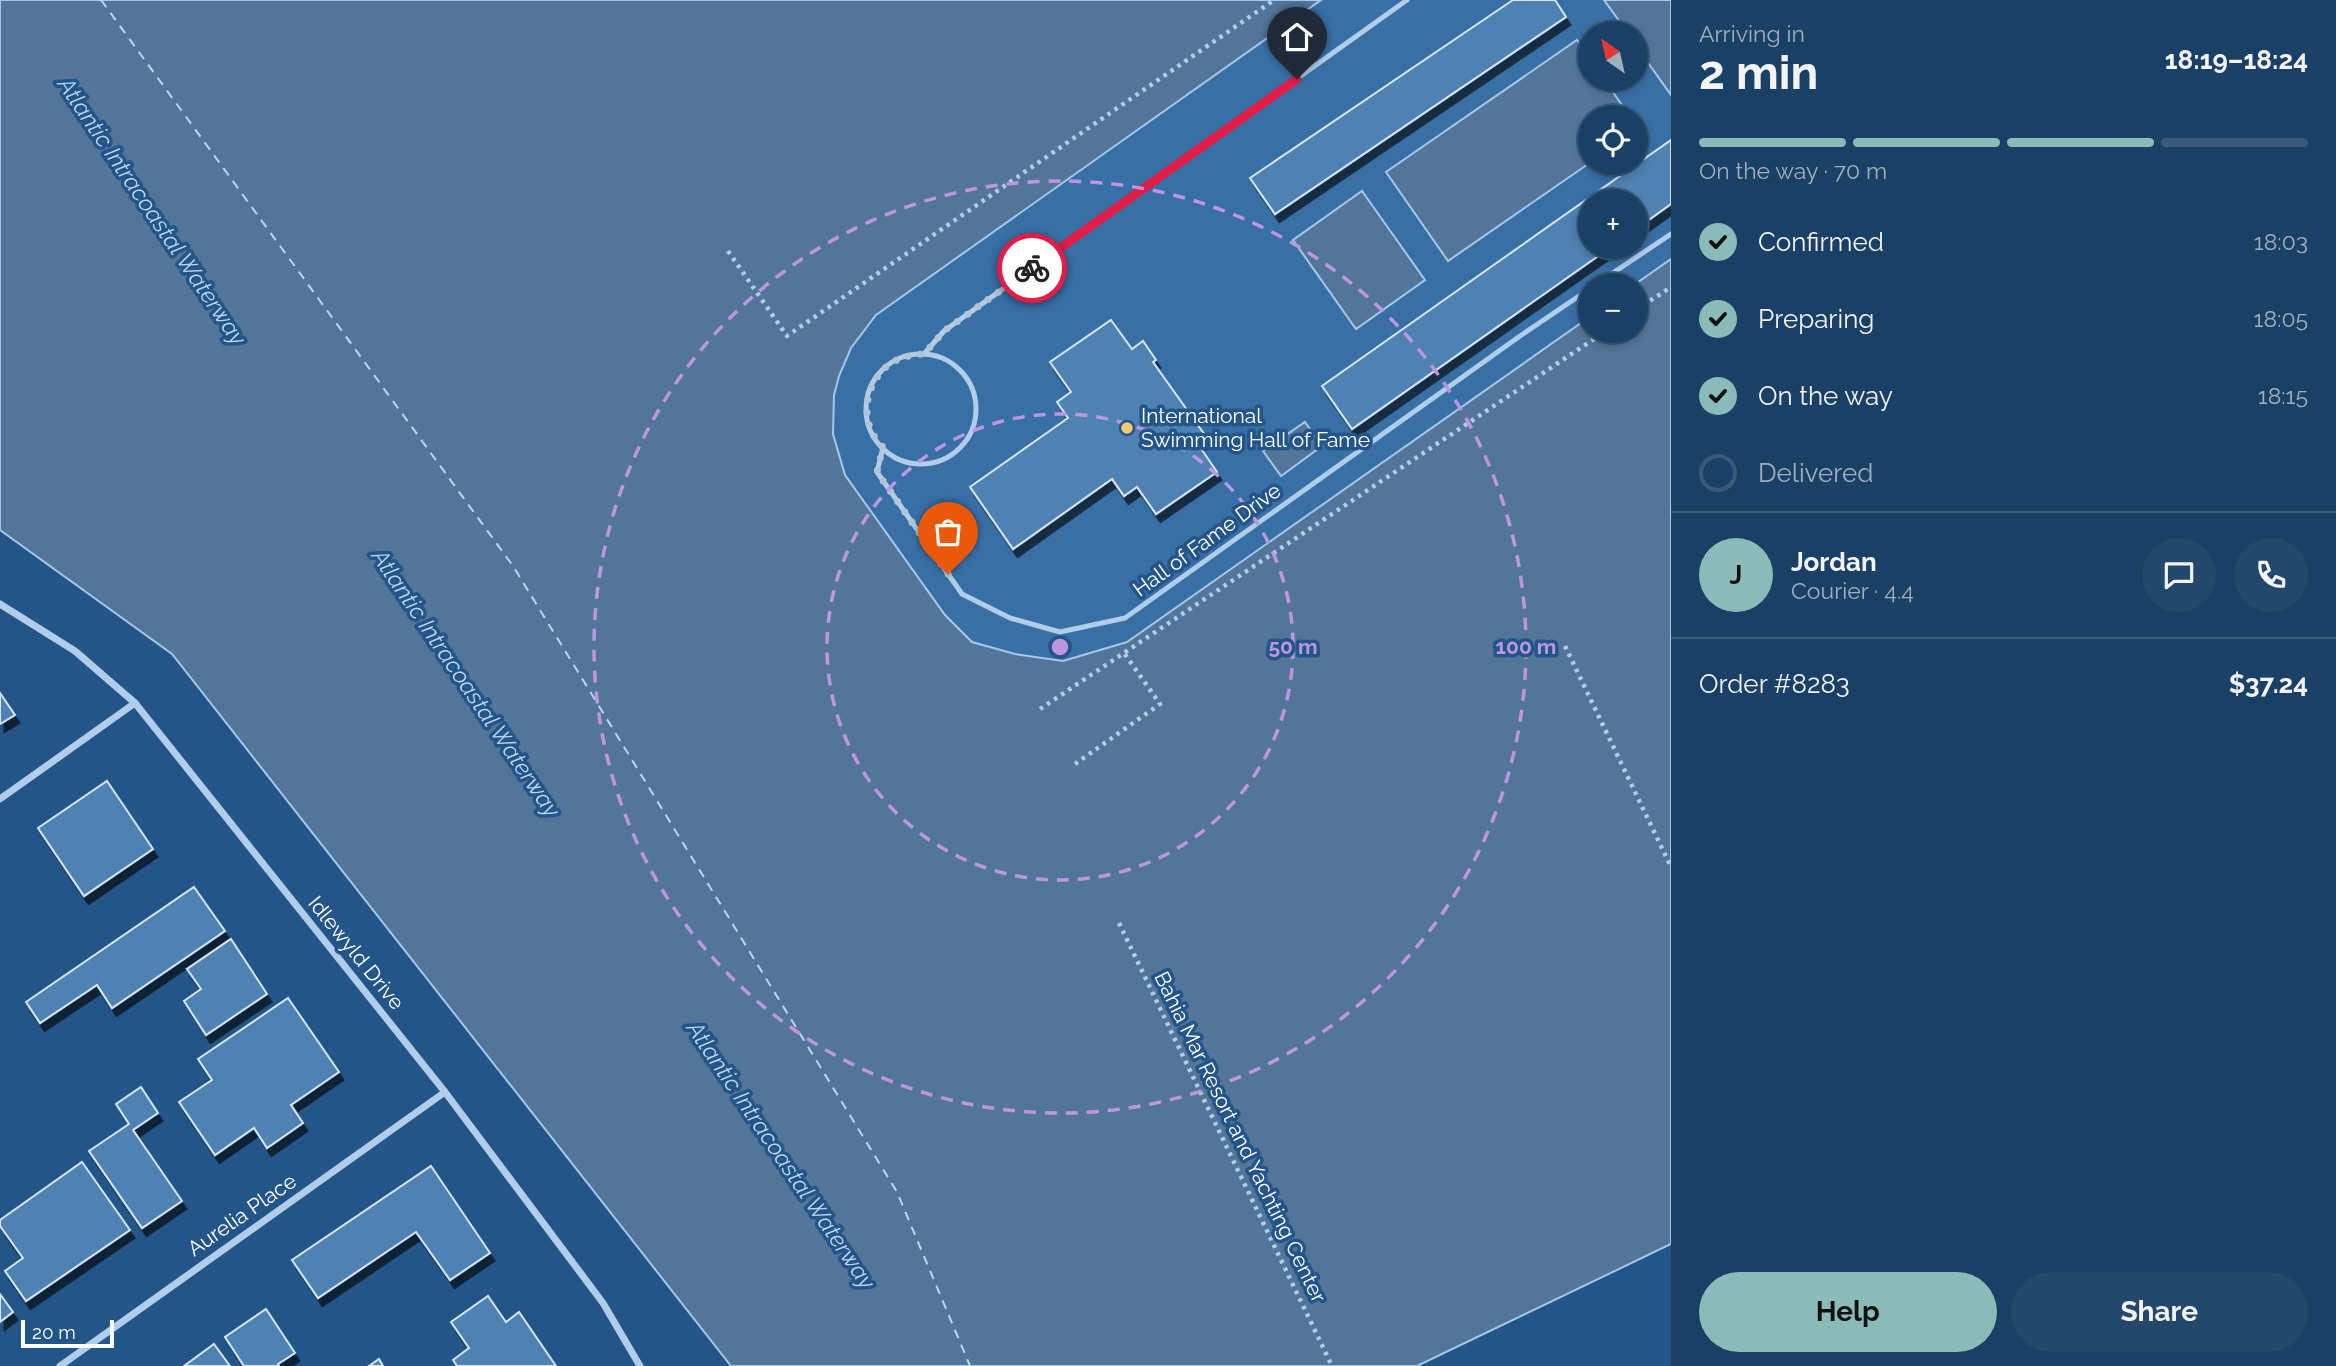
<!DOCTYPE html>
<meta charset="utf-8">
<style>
body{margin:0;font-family:Raleway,sans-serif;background:#24476c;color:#f1f3f6;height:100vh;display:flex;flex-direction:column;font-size:26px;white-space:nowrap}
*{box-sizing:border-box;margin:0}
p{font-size:23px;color:#a0afbf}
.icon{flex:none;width:38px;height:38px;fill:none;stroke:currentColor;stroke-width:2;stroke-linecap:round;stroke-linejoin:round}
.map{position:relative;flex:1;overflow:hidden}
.drawer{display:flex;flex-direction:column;background:#1b4066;width:665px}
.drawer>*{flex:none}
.needle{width:46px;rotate:326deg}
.controls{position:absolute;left:1578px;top:21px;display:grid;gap:14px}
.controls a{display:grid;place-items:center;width:70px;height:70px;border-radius:50%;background:#1b4066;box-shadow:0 4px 10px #0003,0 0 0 2px #39597a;font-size:35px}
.scale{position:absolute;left:21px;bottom:18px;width:93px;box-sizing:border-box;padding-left:7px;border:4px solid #fff;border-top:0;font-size:19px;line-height:24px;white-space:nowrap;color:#fff;-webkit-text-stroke:5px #245588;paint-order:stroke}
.pin{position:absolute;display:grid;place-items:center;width:60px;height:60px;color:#fff;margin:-72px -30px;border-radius:50% 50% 50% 0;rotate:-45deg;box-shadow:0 0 7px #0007}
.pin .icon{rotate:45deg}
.courier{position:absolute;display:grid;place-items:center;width:70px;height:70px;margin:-35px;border:5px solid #e11d48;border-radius:50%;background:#fff;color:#222;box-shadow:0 2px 9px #0007}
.summary em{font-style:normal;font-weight:700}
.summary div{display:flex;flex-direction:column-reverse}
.summary{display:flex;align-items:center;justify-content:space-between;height:119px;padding:0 28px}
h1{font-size:46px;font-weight:700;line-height:52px}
.bar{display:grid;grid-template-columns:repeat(4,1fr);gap:10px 7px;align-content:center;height:84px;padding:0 28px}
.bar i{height:9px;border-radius:5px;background:#39597a}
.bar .active{background:#8bbbb9}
.bar p{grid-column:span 4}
.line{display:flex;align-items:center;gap:18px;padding:0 28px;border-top:2px solid #39597a}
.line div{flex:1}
.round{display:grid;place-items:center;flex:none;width:74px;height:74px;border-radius:37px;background:#24476c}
ol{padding:0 28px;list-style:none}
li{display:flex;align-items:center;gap:21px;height:77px}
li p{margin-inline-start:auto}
li .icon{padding:7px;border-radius:50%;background:#8bbbb9;color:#111;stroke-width:4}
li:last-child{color:#a0afbf}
li i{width:38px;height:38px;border:4px solid #39597a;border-radius:50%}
.cta{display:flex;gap:14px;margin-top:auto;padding:14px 28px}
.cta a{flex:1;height:80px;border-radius:42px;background:#8bbbb9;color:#111;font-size:28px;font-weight:700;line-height:80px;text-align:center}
.cta a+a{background:#24476c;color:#f1f3f6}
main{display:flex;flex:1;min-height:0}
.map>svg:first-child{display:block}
.green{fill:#386fa5;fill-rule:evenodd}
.water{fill:#54759a;stroke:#a4c8ea;stroke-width:2}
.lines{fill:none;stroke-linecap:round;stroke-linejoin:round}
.ferry{stroke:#bbd6f1;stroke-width:2;stroke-dasharray:9 7;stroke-linecap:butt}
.building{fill:#5081b2;stroke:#d4e6f7;stroke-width:2;filter:url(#shadow)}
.path{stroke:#b0cde9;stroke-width:4.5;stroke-dasharray:3.5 5;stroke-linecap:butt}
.lane{stroke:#b0cde9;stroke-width:5}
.street{stroke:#b0cde9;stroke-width:7}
.done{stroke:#b2c4d5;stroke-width:7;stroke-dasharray:0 12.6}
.route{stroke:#e11d48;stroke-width:9}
.ring{fill:none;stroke:#bd96df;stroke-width:3.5;stroke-dasharray:12 9}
.poi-dot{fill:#f4c973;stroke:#245588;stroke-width:2.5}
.labels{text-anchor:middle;stroke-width:7;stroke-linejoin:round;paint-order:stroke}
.poi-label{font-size:21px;fill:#fff;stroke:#245588;text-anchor:start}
.street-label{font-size:21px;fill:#fff;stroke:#245588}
.water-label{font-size:23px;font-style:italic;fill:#bbd6f1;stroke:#245588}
.centre{fill:#bd96df;stroke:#245588;stroke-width:3.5}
.ring-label{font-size:21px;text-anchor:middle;font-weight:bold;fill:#bd96df;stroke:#245588;stroke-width:7;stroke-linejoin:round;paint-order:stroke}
</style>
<main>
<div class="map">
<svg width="1671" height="1366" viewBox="0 0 1671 1366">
<defs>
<filter id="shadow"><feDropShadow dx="4.5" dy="8" stdDeviation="0" flood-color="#0009"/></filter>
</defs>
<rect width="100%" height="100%" fill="#245588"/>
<path class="green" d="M 1320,0 L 1671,0 L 1671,259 L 1634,285 L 1591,285 L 1591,316 L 1127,642 L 1063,661 L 1015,654 L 972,642 L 945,615 L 845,475 L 833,434 L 834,395 L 839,376 L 851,348 L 876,315 ZM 1591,33 L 1636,33 L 1636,79 L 1591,79 ZM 1591,117 L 1636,117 L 1636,163 L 1591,163 ZM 1591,201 L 1636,201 L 1636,247 L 1591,247 Z"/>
<g class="water">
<path d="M 0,0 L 1321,0 L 876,315 L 851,348 L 839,376 L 834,395 L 833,434 L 845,475 L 945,615 L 972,642 L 1015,654 L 1063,661 L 1127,642 L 1591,316 L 1591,331 L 1636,331 L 1636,285 L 1634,285 L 1671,259 L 1671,1244 L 1417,1366 L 731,1366 L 172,654 L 0,530 Z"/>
<path d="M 1604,0 L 1671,0 L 1671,95 L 1636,46 L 1636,33 L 1628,33 Z"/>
<path d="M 1577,40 L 1591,60 L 1591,79 L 1604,79 L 1630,117 L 1591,117 L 1591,162 L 1448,261 L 1386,172 Z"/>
<path d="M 1362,191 L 1425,280 L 1356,329 L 1293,240 Z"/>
<path d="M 1305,422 L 1322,446 L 1281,476 L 1263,451 Z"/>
</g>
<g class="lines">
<path class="ferry" d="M 101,0 L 513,566 L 897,1192 L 970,1366"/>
</g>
<g class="building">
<path d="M 1513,0 L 1555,0 L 1566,17 L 1275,214 L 1250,178 Z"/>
<path d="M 1671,140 L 1671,204 L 1636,229 L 1636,201 L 1591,201 L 1591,247 L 1611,247 L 1352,429 L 1322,386 Z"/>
<path d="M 1111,320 L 1132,349 L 1143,341 L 1156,360 L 1153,362 L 1207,438 L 1198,444 L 1217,472 L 1156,514 L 1137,487 L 1124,496 L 1112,479 L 1013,549 L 970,487 L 1068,418 L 1057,402 L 1071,392 L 1050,362 Z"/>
<path d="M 0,693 L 15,715 L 0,724 Z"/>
<path d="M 107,781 L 153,849 L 84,896 L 38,828 Z"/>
<path d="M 194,887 L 225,931 L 112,1008 L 97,985 L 40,1023 L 26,1002 Z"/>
<path d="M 231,939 L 267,994 L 206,1035 L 184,1001 L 201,989 L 187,969 Z"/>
<path d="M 288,998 L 339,1072 L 291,1105 L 303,1123 L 267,1148 L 254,1128 L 215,1155 L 179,1102 L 212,1080 L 198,1059 Z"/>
<path d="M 141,1087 L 158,1113 L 133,1130 L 182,1201 L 142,1228 L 89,1151 L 129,1124 L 116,1104 Z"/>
<path d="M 82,1162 L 130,1230 L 26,1301 L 5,1271 L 23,1258 L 0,1226 L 0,1220 Z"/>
<path d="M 431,1166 L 490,1253 L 450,1280 L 416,1232 L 318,1298 L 292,1260 Z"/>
<path d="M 0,1294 L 13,1312 L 0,1322 Z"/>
<path d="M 488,1296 L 506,1322 L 519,1312 L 556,1366 L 457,1366 L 453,1360 L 469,1348 L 451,1322 Z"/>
<path d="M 266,1309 L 295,1353 L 278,1364 L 279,1366 L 244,1366 L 225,1337 Z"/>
<path d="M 214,1344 L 230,1366 L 184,1366 Z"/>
<path d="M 379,1359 L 383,1366 L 369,1366 Z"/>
</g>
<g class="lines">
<g class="path">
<path d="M 728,251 L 787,336 L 1274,0"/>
<path d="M 1636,310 L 1671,287"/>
<path d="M 1565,646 L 1671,867"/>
<path d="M 1040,709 L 1606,331"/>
<path d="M 1075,764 L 1160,704 L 1124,653"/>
<path d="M 1119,923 L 1332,1366"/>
</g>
<g class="lane">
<path d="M 1595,285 L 1671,234"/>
<path d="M 924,354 L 944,331 L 1407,0"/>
<circle cx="921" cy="409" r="55"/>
<path d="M 883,447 L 877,472 L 962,594 L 1010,618 L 1060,632 L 1125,618 L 1520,336 L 1591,288"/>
</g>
<g class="street">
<path d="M 0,604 L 75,651 L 135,703 L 445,1092 L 603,1303 L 640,1366"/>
<path d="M 0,799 L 135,703"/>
<path d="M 60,1366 L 445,1092"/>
</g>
</g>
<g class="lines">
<path class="done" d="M 948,574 L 877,472 L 883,447 C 859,425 863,386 888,365 C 899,357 911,355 924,354 L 944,331 L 1032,268"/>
<path class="route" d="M 1032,268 L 1297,79"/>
</g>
<g class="ring">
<circle cx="1060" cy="647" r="233"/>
<circle cx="1060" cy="647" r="466"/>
</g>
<circle class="poi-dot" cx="1127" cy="428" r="7"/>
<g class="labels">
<g class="poi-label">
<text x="1141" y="423">International<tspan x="1141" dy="24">Swimming Hall of Fame</tspan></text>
</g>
<g class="street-label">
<text transform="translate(1207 540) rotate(-36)" y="7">Hall of Fame Drive</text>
<text transform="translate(356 953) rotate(51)" y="7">Idlewyld Drive</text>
<text transform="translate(1240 1137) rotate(64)" y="7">Bahia Mar Resort and Yachting Center</text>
<text transform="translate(242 1215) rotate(-35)" y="7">Aurelia Place</text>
</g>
<g class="water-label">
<text transform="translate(152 211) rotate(56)" y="8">Atlantic Intracoastal Waterway</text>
<text transform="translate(466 683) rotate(56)" y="8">Atlantic Intracoastal Waterway</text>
<text transform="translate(781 1155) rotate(56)" y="8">Atlantic Intracoastal Waterway</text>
</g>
</g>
<circle cx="1060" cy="647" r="10" class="centre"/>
<g class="ring-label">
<text x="1293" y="654">50 m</text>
<text x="1526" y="654">100 m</text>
</g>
</svg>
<div class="controls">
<a><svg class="needle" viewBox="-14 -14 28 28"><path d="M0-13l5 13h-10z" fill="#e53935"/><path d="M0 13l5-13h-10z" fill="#a0afbf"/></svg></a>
<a><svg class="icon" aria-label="locate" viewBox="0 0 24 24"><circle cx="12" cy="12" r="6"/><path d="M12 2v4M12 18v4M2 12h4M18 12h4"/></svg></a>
<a>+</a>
<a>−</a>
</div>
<div class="scale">20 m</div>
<div class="pin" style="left:948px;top:574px;background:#ea580c"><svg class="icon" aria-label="bag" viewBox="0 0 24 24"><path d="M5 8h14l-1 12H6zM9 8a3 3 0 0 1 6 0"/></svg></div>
<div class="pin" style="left:1297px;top:79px;background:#1f2937"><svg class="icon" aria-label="home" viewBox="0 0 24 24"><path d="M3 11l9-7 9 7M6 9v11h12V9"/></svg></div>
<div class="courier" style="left:1032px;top:268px"><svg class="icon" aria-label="bike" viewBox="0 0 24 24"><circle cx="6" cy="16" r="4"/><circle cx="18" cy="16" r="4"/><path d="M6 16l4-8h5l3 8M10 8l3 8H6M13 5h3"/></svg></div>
</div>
<section class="drawer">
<div class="summary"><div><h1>2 min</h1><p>Arriving in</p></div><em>18:19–18:24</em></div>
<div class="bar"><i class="active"></i><i class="active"></i><i class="active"></i><i></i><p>On the way · 70 m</p></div>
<ol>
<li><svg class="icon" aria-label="check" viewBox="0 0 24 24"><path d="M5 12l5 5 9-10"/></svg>Confirmed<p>18:03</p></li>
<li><svg class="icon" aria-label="check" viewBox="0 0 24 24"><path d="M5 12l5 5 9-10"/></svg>Preparing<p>18:05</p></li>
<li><svg class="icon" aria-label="check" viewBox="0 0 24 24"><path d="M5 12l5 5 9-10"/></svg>On the way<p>18:15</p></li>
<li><i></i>Delivered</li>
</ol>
<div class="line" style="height:126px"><b class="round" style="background:#8bbbb9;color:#111">J</b><div><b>Jordan</b><p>Courier · 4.4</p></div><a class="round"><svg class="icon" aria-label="chat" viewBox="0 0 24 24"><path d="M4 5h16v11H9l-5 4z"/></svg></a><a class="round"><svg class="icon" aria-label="phone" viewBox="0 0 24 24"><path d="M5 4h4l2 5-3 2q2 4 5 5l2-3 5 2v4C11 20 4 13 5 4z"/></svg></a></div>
<div class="line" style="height:91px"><div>Order #8283</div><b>$37.24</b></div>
<div class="cta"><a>Help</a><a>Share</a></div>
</section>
</main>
